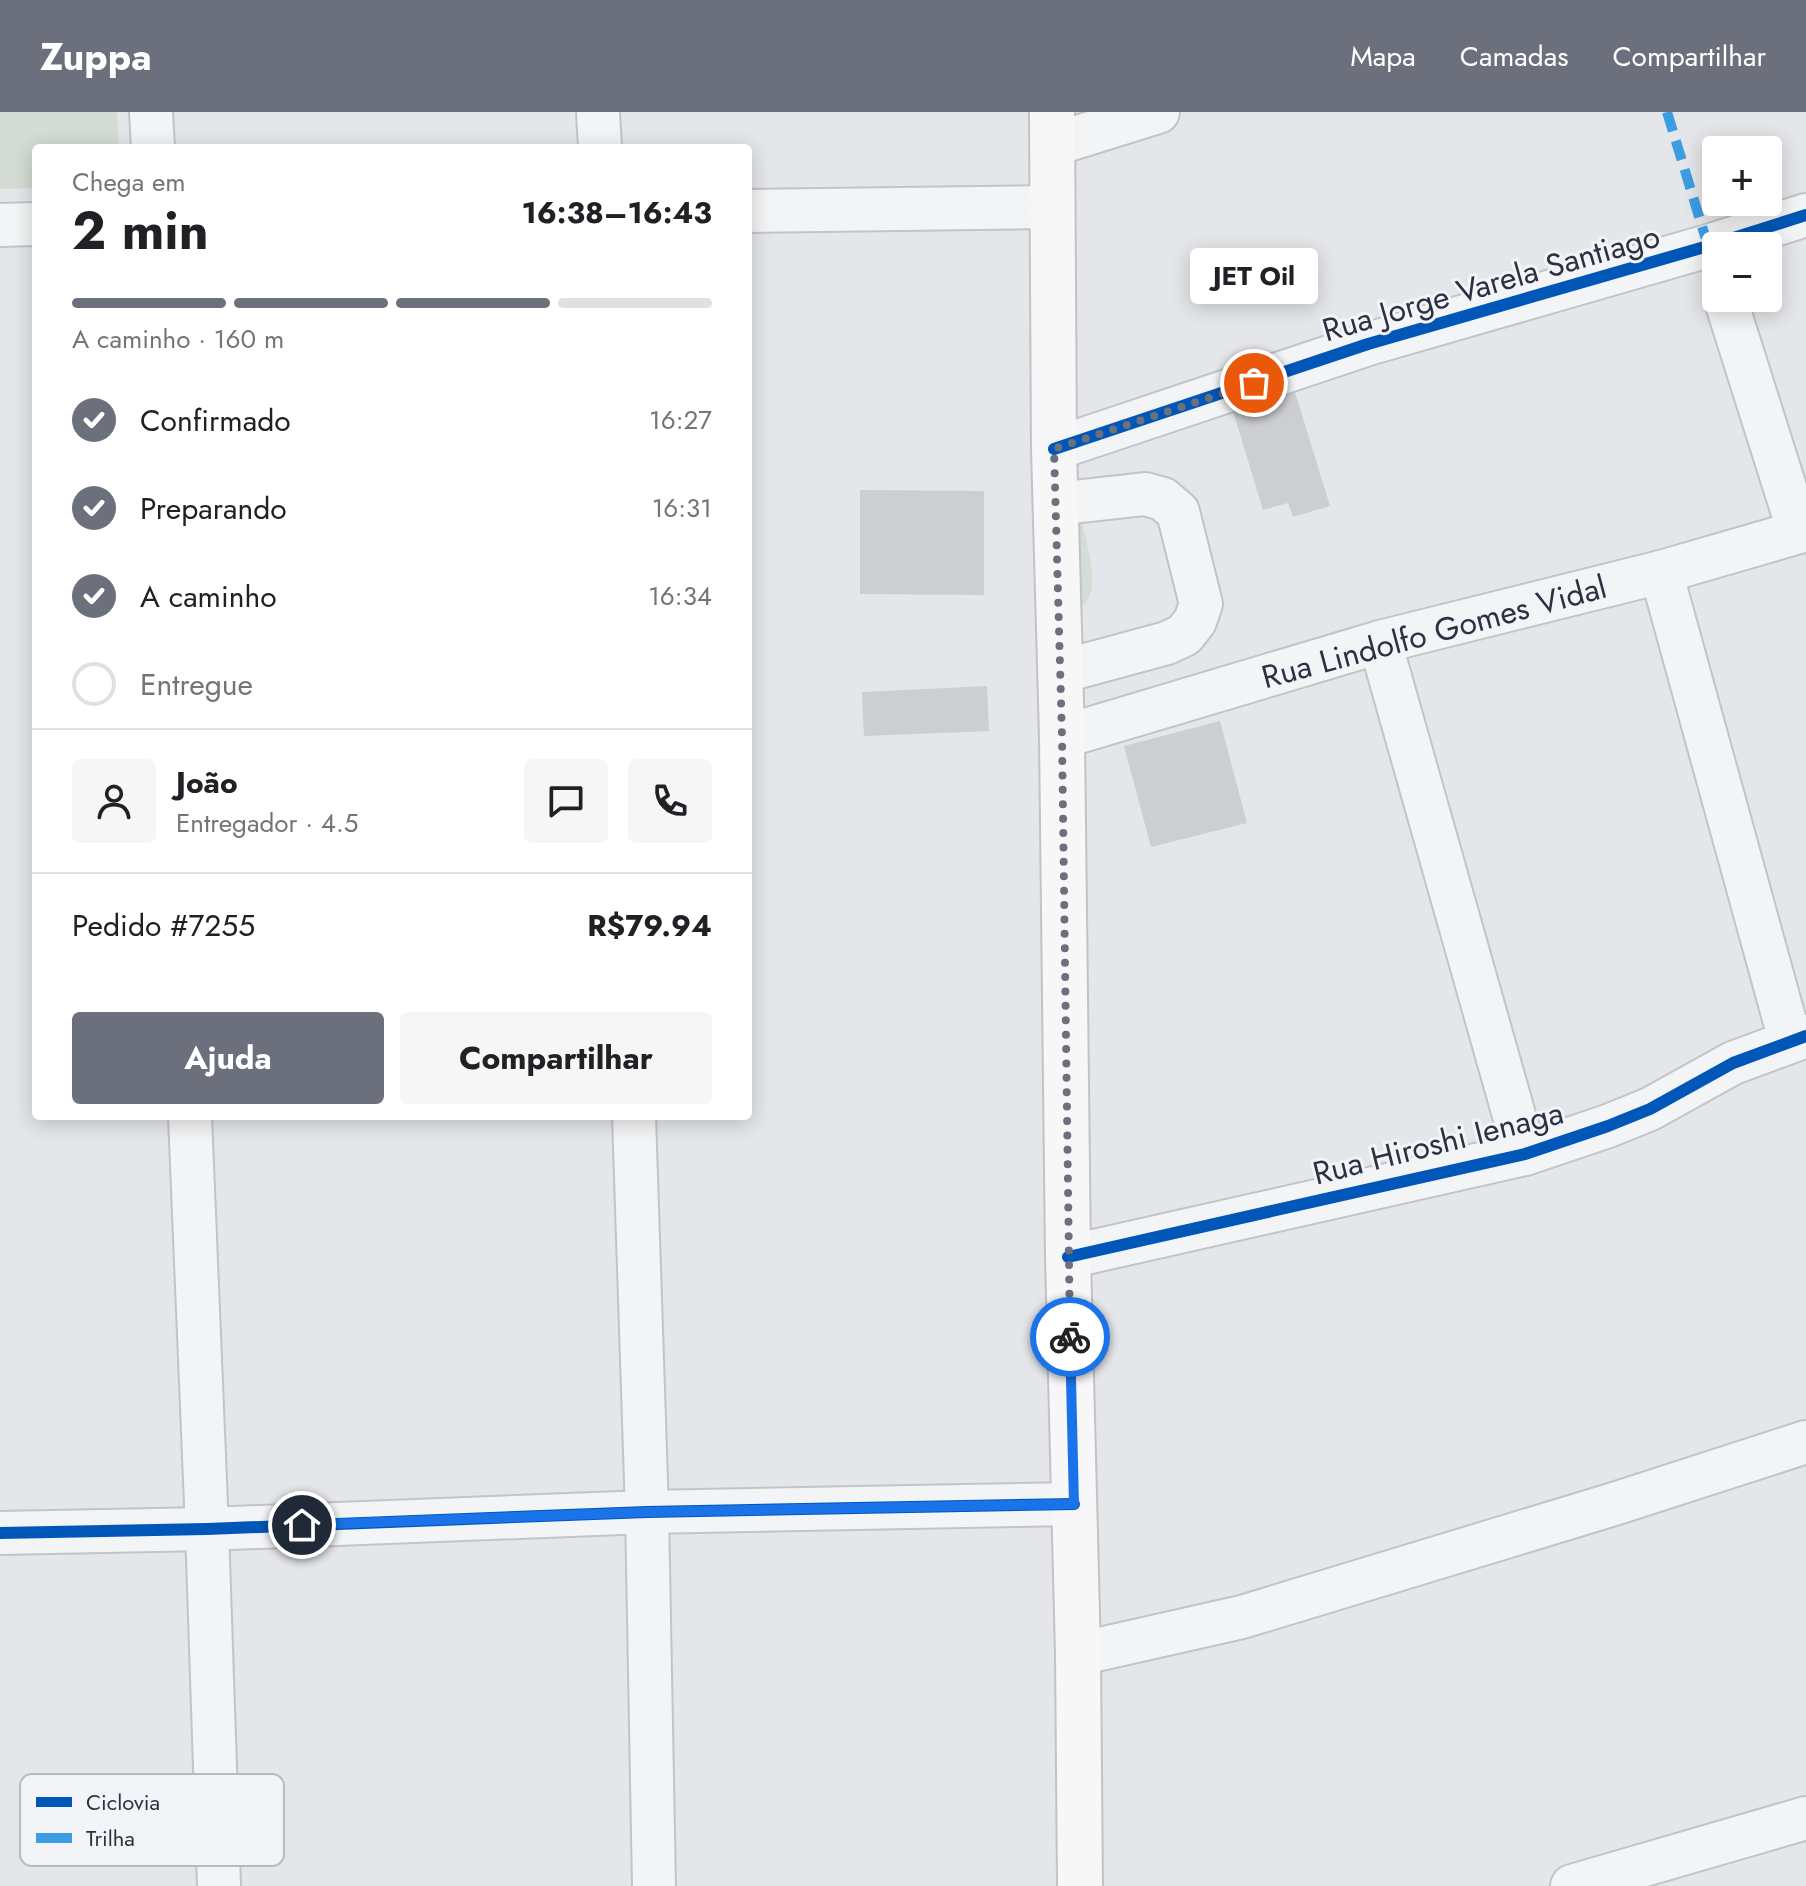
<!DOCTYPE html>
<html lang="pt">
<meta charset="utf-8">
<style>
body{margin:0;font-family:Jost,sans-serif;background:#f6f6f6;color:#202124;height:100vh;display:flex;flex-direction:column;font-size:30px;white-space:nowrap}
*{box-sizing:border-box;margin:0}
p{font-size:26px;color:#757577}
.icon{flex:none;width:44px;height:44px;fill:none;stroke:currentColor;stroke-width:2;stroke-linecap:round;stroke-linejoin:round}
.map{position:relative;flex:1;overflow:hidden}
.side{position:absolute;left:32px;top:32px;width:720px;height:976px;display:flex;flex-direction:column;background:#fff;border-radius:8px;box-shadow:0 4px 20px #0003}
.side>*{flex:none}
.buttons{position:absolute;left:1702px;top:24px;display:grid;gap:16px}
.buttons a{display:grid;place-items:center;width:80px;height:80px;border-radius:8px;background:#fff;box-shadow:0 4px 20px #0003;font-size:40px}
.pin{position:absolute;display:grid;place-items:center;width:68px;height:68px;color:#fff;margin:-34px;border:4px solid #fff;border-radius:50%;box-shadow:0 2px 8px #0007}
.courier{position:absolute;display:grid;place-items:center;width:80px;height:80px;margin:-40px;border:6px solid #1a73e8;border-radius:50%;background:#fff;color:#222;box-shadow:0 2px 10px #0007}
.bubble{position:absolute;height:56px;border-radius:8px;background:#fff;box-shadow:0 4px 20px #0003;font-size:26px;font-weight:700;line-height:56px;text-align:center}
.head em{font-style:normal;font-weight:700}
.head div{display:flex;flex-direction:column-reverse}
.head{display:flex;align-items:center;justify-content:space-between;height:136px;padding:0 40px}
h1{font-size:52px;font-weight:700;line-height:60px}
.bar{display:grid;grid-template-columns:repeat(4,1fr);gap:12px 8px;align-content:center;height:96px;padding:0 40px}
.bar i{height:10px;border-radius:6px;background:#e0e0e0}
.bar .on{background:#6c707c}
.bar p{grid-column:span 4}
.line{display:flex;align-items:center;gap:20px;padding:0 40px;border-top:2px solid #e0e0e0}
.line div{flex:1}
.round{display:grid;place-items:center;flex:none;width:84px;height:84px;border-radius:8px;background:#f6f6f6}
ol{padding:0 40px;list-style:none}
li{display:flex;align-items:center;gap:24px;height:88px}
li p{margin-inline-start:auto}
li .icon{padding:8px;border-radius:50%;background:#6c707c;color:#fff;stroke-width:4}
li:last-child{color:#757577}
li i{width:44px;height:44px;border:4px solid #e0e0e0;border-radius:50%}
.primary-button{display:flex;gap:16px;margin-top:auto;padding:16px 40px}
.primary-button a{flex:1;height:92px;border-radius:8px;background:#6c707c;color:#fff;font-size:32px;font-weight:700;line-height:92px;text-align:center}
.primary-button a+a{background:#f6f6f6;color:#202124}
header{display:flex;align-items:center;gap:48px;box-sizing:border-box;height:112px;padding:0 40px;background:#6c707c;color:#fff}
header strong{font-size:38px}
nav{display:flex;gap:44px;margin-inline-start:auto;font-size:28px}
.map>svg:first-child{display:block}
.green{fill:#d4dcd5}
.building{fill:#ccced1}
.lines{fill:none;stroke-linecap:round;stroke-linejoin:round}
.minor-casing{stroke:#c2c4c7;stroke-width:46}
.major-casing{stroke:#c1c3c6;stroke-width:48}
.minor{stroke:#f3f4f5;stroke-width:42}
.major{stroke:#f7f7f7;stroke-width:44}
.quiet{stroke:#3d9de3;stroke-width:10;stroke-dasharray:20 10;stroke-linecap:butt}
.cycleway-casing{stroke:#f2f4f7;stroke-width:17}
.cycleway{stroke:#0057b8;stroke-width:12}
.done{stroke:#6c707c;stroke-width:8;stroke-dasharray:0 14.4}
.route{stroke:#1a73e8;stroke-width:10}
.labels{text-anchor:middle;stroke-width:6;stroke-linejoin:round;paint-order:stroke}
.street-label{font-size:32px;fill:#2c3141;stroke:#f2f4f7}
.key{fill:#f2f4f7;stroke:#b7bac0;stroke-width:2}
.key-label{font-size:22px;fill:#2c3141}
</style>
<header>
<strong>Zuppa</strong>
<nav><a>Mapa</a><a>Camadas</a><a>Compartilhar</a></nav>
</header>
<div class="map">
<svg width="1806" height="1774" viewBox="0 0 1806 1774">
<rect width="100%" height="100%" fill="#e4e6e9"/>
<g class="green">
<path d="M 0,0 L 117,0 L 119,36 L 36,36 L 36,76 L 0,77 Z"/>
<path d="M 1075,407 L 1081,407 C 1086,431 1102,475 1084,493 L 1077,489 Z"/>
</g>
<g class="building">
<path d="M 1295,280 L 1330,394 L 1293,405 L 1288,391 L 1263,398 L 1233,299 Z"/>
<path d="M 860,378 L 984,379 L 984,483 L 860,482 Z"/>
<path d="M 987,574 L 989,619 L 864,624 L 862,580 Z"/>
<path d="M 1220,609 L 1247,711 L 1151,735 L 1124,634 Z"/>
</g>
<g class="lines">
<defs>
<g id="minor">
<path d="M 151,0 L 153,36"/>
<path d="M 598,0 L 600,36"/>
<path d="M 1052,33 L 1158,0"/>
<path d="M 748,99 L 1052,95"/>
<path d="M 0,113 L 36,112"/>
<path d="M 1725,186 L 1799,420"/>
<path d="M 1054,337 L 1368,232 L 1708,134 L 1806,103"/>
<path d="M 1055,392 L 1145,382 L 1163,387 L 1178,400 L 1201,492 L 1195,509 L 1184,523 L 1167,531 L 1060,560"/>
<path d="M 1661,460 L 1790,928"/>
<path d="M 1380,530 L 1525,1042"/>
<path d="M 1062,625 L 1380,530 L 1661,460 L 1806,418"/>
<path d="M 190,1004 L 207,1417 L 219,1774"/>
<path d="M 634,1004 L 647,1400 L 654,1774"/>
<path d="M 1068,1145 L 1525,1042 L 1608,1014 L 1650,997 L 1733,951 L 1806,924"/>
<path d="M 0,1421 L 207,1417 L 647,1400 L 1074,1392"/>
<path d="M 1078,1542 L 1242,1505 L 1614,1392 L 1806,1330"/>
<path d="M 1572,1774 L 1806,1706"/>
</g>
<path id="major" d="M 1052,0 L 1054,337 L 1062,625 L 1068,1145 L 1078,1542 L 1080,1774"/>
</defs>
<use href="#minor" class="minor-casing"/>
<use href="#major" class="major-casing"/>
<use href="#minor" class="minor"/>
<use href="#major" class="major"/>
<path class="quiet" d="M 1667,0 L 1708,134"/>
<defs>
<g id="cycleway">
<path d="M 1054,337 L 1368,232 L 1708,134 L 1806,103"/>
<path d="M 1068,1145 L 1525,1042 L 1608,1014 L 1650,997 L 1733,951 L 1806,924"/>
<path d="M 0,1421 L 207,1417 L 647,1400 L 1074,1392"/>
</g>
</defs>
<use href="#cycleway" class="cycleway-casing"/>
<use href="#cycleway" class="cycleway"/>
</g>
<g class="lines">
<path class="done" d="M 1070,1225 L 1062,625 L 1054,337 L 1254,271"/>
<path class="route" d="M 302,1413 L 647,1400 L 1074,1392 L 1070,1225"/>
</g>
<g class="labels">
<g class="street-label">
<text transform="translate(1491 171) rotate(-16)" y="11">Rua Jorge Varela Santiago</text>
<text transform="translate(1434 520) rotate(-15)" y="11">Rua Lindolfo Gomes Vidal</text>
<text transform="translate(1438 1031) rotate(-14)" y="11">Rua Hiroshi Ienaga</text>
</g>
</g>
<rect x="20" y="1662" width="264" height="92" rx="12" class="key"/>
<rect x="36" y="1685" width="36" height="10" fill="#0057b8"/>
<rect x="36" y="1721" width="36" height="10" fill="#3d9de3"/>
<g class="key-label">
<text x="86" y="1698">Ciclovia</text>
<text x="86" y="1734">Trilha</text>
</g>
</svg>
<div class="buttons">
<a>+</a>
<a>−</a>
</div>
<div class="pin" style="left:1254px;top:271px;background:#ea580c"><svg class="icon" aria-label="bag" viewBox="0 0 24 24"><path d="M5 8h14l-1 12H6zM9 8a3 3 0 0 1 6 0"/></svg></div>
<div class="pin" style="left:302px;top:1413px;background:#1f2937"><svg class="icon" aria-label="home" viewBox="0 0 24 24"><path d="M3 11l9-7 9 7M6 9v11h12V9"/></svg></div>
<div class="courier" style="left:1070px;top:1225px"><svg class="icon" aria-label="bike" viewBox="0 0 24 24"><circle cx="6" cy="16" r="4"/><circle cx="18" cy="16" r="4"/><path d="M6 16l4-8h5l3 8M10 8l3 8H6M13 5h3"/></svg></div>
<div class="bubble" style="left:1190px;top:136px;width:128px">JET Oil</div>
<section class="side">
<div class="head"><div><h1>2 min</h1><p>Chega em</p></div><em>16:38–16:43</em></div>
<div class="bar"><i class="on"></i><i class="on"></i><i class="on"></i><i></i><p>A caminho · 160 m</p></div>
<ol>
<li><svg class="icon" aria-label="check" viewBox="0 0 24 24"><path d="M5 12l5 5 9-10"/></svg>Confirmado<p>16:27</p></li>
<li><svg class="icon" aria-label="check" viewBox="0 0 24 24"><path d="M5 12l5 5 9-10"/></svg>Preparando<p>16:31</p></li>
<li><svg class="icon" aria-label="check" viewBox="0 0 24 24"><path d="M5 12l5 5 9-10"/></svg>A caminho<p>16:34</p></li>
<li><i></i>Entregue</li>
</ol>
<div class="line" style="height:144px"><a class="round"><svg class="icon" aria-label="person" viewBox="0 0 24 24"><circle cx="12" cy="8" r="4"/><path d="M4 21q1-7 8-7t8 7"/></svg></a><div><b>João</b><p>Entregador · 4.5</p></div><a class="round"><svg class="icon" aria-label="chat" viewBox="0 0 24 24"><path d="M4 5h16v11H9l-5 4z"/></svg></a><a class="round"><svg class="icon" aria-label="phone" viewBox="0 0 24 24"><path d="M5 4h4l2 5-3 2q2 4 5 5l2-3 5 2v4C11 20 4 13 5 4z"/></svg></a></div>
<div class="line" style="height:104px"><div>Pedido #7255</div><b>R$79.94</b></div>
<div class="primary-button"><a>Ajuda</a><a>Compartilhar</a></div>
</section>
</div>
